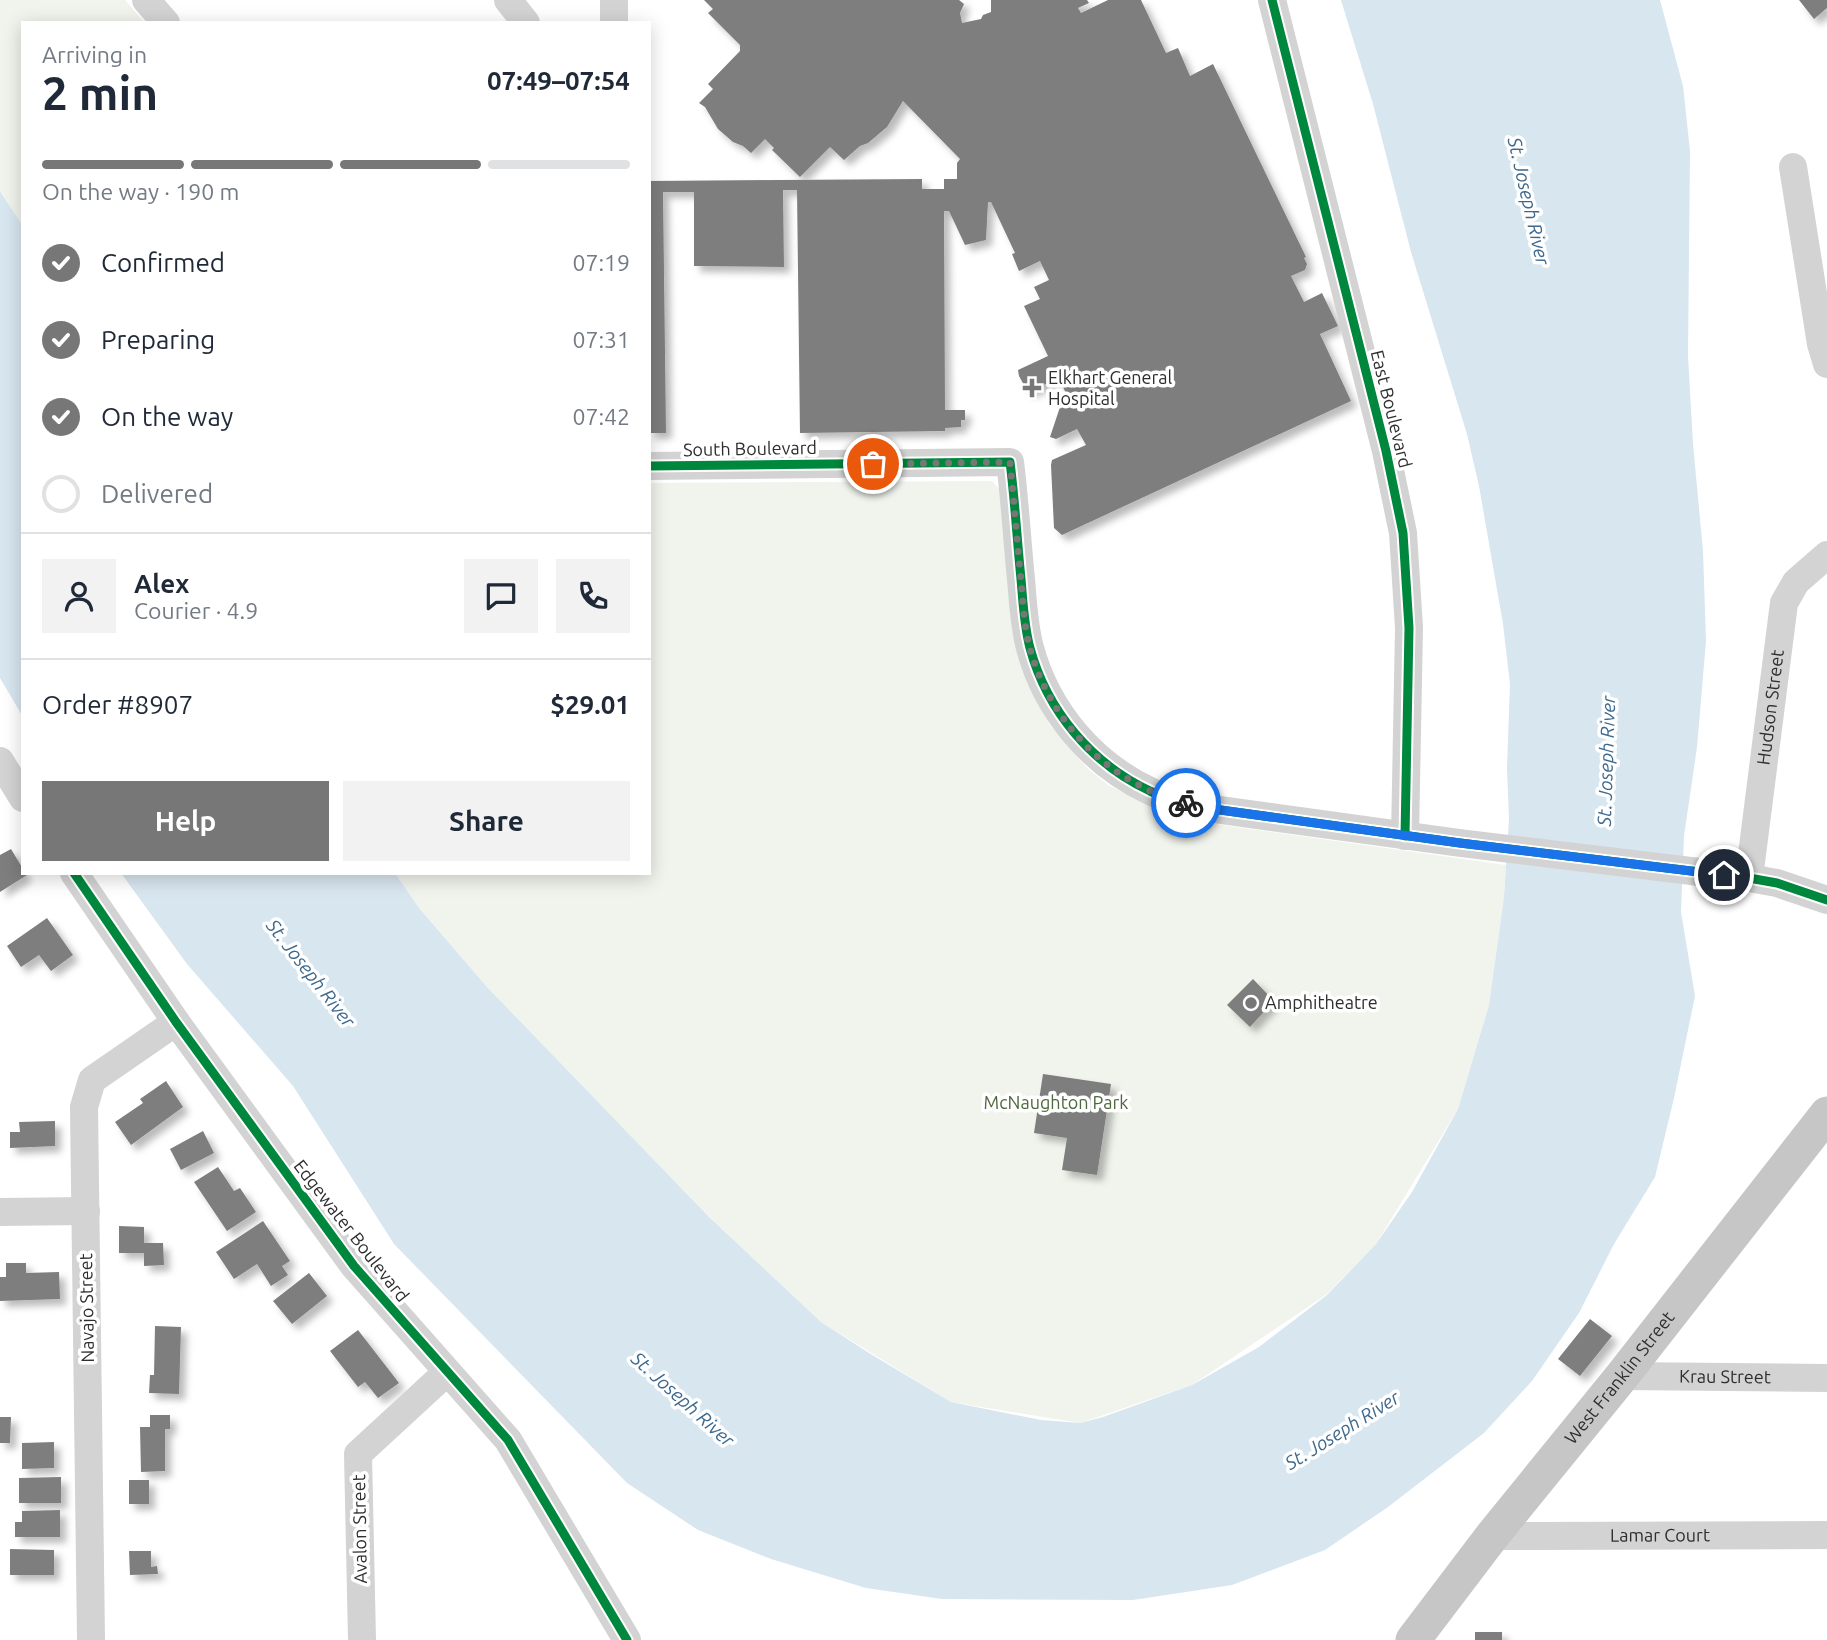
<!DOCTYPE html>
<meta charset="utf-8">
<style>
body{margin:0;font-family:Ubuntu,sans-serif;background:#f2f2f3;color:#1f2937;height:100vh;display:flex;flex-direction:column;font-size:26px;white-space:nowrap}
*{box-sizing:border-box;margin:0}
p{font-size:23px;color:#747a83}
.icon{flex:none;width:38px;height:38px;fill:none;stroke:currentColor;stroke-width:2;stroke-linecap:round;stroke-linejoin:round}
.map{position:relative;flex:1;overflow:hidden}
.side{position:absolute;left:21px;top:21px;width:630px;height:854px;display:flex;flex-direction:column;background:#fff;border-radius:0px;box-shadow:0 4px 18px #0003}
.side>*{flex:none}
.pin{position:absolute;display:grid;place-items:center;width:60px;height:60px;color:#fff;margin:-30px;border:4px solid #fff;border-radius:50%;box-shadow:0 2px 7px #0007}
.courier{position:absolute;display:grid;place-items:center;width:70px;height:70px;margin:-35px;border:5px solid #1a73e8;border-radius:50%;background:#fff;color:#222;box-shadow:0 2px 9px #0007}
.summary em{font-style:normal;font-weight:600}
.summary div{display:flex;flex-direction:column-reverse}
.summary{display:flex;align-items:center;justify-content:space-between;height:119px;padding:0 21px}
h1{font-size:46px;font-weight:600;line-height:52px}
.bar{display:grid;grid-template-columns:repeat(4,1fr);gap:10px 7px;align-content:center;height:84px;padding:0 21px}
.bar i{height:9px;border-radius:5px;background:#e0e1e3}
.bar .active{background:#777}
.bar p{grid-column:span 4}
.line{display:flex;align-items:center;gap:18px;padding:0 21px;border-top:2px solid #e0e1e3}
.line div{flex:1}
.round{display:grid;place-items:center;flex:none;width:74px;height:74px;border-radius:0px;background:#f2f2f3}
ol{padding:0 21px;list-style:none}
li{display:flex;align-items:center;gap:21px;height:77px}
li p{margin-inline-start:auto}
li .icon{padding:7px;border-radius:50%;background:#777;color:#fff;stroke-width:4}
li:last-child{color:#747a83}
li i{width:38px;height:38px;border:4px solid #e0e1e3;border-radius:50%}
.cta{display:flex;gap:14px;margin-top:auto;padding:14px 21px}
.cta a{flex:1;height:80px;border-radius:0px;background:#777;color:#fff;font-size:28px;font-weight:600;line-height:80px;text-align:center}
.cta a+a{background:#f2f2f3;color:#1f2937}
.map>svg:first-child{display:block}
.green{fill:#f0f4ec}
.water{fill:#d8e6f0}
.building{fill:#7e7e7e;filter:url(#shadow)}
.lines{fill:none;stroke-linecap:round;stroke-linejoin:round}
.minor{stroke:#d3d3d3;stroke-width:28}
.major{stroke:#c6c6c6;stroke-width:35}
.cycleway-casing{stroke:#fff;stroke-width:13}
.cycleway{stroke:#00873e;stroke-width:9}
.done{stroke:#777;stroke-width:7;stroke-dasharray:0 12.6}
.route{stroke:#1a73e8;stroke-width:9}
.poi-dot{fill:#777;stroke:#fff;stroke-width:2.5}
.labels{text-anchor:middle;stroke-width:7;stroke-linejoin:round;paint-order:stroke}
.poi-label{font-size:18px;fill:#2e2e2e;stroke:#fff;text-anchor:start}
.street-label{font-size:18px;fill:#2e2e2e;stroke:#fff}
.park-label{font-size:18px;fill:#4e683d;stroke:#fff}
.water-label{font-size:19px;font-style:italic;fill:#3e698d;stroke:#fff}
</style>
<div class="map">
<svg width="1827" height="1640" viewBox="0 0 1827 1640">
<defs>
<filter id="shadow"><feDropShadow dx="6" dy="6" stdDeviation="3.5" flood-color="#0004"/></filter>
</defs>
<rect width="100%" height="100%" fill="#fff"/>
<g class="green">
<path d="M 0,0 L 125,0 L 145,23 L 23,23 L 23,226 L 0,190 Z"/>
<path d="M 992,481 L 1002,492 L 1024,671 L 1049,724 L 1087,768 L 1108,785 L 1179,819 L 1506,865 L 1504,897 L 1489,1005 L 1458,1109 L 1376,1244 L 1327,1294 L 1192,1385 L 1080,1423 L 951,1402 L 821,1322 L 710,1218 L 487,987 L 419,908 L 395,873 L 649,873 L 649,483 Z"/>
</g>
<g class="water">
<path d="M 1341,0 L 1660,0 L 1683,86 L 1690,151 L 1688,356 L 1693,444 L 1703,551 L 1706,641 L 1697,747 L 1684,836 L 1681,912 L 1695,996 L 1674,1098 L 1655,1177 L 1614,1244 L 1579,1313 L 1532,1381 L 1484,1433 L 1388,1507 L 1325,1550 L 1232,1585 L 1133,1600 L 942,1599 L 866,1588 L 771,1559 L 698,1530 L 627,1483 L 394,1244 L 293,1086 L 187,964 L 121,873 L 395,873 L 419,908 L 487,987 L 710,1218 L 821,1322 L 869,1353 L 951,1402 L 1041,1420 L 1080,1423 L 1103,1417 L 1192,1385 L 1259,1347 L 1327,1295 L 1376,1244 L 1412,1192 L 1458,1109 L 1489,1005 L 1504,897 L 1509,819 L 1507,768 L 1510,684 L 1503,624 L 1479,486 L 1467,434 L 1411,252 L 1373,104 Z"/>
<path d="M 0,191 L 23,226 L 23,717 L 0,678 Z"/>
</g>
<g class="building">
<path d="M 704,0 L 959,0 L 964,4 L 960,13 L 962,23 L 981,19 L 983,15 L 991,12 L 991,0 L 1087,0 L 1089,3 L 1078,8 L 1081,13 L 1108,0 L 1141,0 L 1166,53 L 1178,48 L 1190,76 L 1213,64 L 1306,257 L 1304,258 L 1307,264 L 1305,270 L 1291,276 L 1304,302 L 1322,293 L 1338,326 L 1320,334 L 1351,401 L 1062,535 L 1054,528 L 1051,465 L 1052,460 L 1086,445 L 1077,429 L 1056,439 L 1050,437 L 1062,401 L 1068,398 L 1059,378 L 1028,392 L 1019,376 L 1018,370 L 1048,356 L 1024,306 L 1040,299 L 1034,287 L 1049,280 L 1040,261 L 1019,271 L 1012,254 L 1015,253 L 991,202 L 988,202 L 986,240 L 965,245 L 949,211 L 944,211 L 945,410 L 965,410 L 965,420 L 961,420 L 961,427 L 945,428 L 945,431 L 800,433 L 797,190 L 783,190 L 784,267 L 694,266 L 694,192 L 663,192 L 666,433 L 649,433 L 649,181 L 922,179 L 922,189 L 944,189 L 944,179 L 957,179 L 957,163 L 960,159 L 903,101 L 887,127 L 868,143 L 860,146 L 844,160 L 830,147 L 800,177 L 772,150 L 774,148 L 765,139 L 751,153 L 743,146 L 733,142 L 718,129 L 705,107 L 699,103 L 713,89 L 708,84 L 740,51 L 740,45 L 708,13 L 713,9 Z"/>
<path d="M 1799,0 L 1827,0 L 1827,8 L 1814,19 Z"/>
<path d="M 11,849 L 23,869 L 23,873 L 27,875 L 0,892 L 0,855 Z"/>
<path d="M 47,918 L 73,955 L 51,971 L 39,955 L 21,967 L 7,946 Z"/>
<path d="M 1253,979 L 1274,1001 L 1250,1027 L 1227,1005 Z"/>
<path d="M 1043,1074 L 1111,1084 L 1097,1175 L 1062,1170 L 1067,1138 L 1034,1133 Z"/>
<path d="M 166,1081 L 183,1107 L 131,1145 L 115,1122 L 143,1103 L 140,1099 Z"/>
<path d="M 55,1121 L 55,1146 L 10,1148 L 10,1132 L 20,1132 L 19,1122 Z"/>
<path d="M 203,1131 L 214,1153 L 181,1170 L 170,1149 Z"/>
<path d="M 218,1167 L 234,1191 L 240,1188 L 256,1212 L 227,1231 L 194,1182 Z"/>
<path d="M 263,1221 L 290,1261 L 282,1266 L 288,1275 L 271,1286 L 257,1264 L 234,1279 L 216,1252 Z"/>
<path d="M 119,1226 L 144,1227 L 144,1243 L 163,1243 L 164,1265 L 144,1266 L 144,1253 L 119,1253 Z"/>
<path d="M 6,1263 L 26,1263 L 26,1273 L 59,1272 L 60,1299 L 0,1301 L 0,1277 L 6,1277 Z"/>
<path d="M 309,1273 L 327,1296 L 292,1324 L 273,1301 Z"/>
<path d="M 1590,1319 L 1612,1336 L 1580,1376 L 1558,1359 Z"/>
<path d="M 155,1326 L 181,1327 L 179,1394 L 149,1393 L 150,1375 L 154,1375 Z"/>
<path d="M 358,1330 L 399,1383 L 378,1398 L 365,1382 L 358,1387 L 330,1351 Z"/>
<path d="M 150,1415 L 170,1415 L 170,1429 L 165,1429 L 165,1471 L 141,1472 L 140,1427 L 150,1427 Z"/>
<path d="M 0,1417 L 11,1417 L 10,1443 L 0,1443 Z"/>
<path d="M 54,1442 L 54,1468 L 22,1469 L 22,1443 Z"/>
<path d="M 61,1477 L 61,1503 L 19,1503 L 19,1478 Z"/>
<rect x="129" y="1480" width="20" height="24"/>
<path d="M 60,1510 L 60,1537 L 15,1537 L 15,1522 L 22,1522 L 22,1511 Z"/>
<path d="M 10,1549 L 54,1550 L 54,1575 L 10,1575 Z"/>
<path d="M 129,1551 L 151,1551 L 151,1567 L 157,1566 L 158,1574 L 130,1575 Z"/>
<rect x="1475" y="1632" width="27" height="8"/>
</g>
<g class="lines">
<g class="minor">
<path d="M 146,0 L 166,23"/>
<path d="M 508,0 L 526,23"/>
<path d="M 614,0 L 614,23"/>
<path d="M 1272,0 L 1386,451 L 1403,533 L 1409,628 L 1405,836"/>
<path d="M 1793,167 L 1821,344 L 1827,364"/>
<path d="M 649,466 L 1010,462 C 1015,501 1017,540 1021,579 C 1023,602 1024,626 1030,648 C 1047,711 1092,764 1150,791 C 1167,800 1187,803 1206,808 L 1460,843 L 1749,878 L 1777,883 L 1827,900"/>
<path d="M 0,761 L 23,798"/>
<path d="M 74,873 L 176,1022 L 354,1266 L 508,1440 L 627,1640"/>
<path id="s1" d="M 1749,878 L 1784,603 L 1796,582 L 1827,555"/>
<path d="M 0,1212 L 86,1211"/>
<path id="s2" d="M 1622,1376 L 1827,1378"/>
<path id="s3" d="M 1492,1536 L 1827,1535"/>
<path d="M 91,1640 L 84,1107 L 92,1080 L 176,1022"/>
<path d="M 362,1640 L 358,1454 L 446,1373"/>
</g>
<path class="major" id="s4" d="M 1413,1640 L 1492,1536 L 1622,1376 L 1827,1114"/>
<defs>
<g id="cycleway">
<path d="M 1272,0 L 1386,451 L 1403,533 L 1409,628 L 1405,836"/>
<path d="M 649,466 L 1010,462 C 1015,501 1017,540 1021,579 C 1023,602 1024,626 1030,648 C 1047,711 1092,764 1150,791 C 1167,800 1187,803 1206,808 L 1460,843 L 1749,878 L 1777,883 L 1827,900"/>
<path d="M 74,873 L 176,1022 L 354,1266 L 508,1440 L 627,1640"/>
</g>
</defs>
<use href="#cycleway" class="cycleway-casing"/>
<use href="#cycleway" class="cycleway"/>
</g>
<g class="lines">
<path class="done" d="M 873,464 L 1010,462 C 1014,501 1017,541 1021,580 C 1023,602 1024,627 1030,649 C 1051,723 1110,785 1186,803"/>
<path class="route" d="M 1186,803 L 1206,808 L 1460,843 L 1724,875"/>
</g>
<g class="poi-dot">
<path d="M1028.5 377.5h7v7h7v7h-7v7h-7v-7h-7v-7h7z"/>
<circle cx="1251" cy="1003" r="7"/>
</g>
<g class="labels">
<g class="poi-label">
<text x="1048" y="384">Elkhart General<tspan x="1048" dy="21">Hospital</tspan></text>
<text x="1265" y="1009">Amphitheatre</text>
</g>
<g class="street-label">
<text transform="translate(1391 409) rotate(76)" y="6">East Boulevard</text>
<text transform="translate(750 449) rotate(-1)" y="6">South Boulevard</text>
<text dy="6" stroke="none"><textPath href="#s1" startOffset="172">Hudson Street</textPath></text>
<text transform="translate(351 1231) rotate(52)" y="6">Edgewater Boulevard</text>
<text transform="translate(87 1308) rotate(-91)" y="6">Navajo Street</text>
<text dy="6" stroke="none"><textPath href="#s4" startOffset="334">West Franklin Street</textPath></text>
<text dy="6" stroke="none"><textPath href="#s2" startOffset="103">Krau Street</textPath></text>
<text transform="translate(360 1529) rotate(-91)" y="6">Avalon Street</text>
<text dy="6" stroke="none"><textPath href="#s3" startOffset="168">Lamar Court</textPath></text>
</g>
<g class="park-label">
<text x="1056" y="1109">McNaughton Park</text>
</g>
<g class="water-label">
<text transform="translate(1529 201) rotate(77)" y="7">St. Joseph River</text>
<text transform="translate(1606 761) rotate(-88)" y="7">St. Joseph River</text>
<text transform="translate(311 973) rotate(52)" y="7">St. Joseph River</text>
<text transform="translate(683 1399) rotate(42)" y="7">St. Joseph River</text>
<text transform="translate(1342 1430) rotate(-32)" y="7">St. Joseph River</text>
</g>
</g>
</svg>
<div class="pin" style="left:873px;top:464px;background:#ea580c"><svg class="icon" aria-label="bag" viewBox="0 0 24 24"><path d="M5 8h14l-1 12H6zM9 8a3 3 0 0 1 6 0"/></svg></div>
<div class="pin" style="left:1724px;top:875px;background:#1f2937"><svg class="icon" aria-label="home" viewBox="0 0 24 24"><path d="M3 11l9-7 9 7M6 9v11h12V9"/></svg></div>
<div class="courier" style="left:1186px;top:803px"><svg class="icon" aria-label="bike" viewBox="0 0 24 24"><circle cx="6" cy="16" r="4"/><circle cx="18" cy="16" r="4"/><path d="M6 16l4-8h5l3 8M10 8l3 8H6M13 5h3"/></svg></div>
<section class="side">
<div class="summary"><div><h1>2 min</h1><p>Arriving in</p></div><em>07:49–07:54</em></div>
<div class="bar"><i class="active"></i><i class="active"></i><i class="active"></i><i></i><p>On the way · 190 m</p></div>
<ol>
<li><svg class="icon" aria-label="check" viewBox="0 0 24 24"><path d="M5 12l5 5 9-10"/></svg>Confirmed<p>07:19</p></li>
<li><svg class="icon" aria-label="check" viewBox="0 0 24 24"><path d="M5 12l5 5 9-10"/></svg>Preparing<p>07:31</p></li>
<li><svg class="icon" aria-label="check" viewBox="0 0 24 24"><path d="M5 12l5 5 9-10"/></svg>On the way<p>07:42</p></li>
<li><i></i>Delivered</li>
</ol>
<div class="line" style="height:126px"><a class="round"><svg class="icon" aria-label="person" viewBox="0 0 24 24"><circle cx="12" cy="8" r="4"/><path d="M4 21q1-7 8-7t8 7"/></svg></a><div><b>Alex</b><p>Courier · 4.9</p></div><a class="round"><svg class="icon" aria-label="chat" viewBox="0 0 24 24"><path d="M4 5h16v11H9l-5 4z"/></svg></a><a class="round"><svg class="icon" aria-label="phone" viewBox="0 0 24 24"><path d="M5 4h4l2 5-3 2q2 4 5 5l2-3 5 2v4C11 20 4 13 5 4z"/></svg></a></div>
<div class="line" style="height:91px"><div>Order #8907</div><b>$29.01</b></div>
<div class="cta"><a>Help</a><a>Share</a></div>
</section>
</div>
